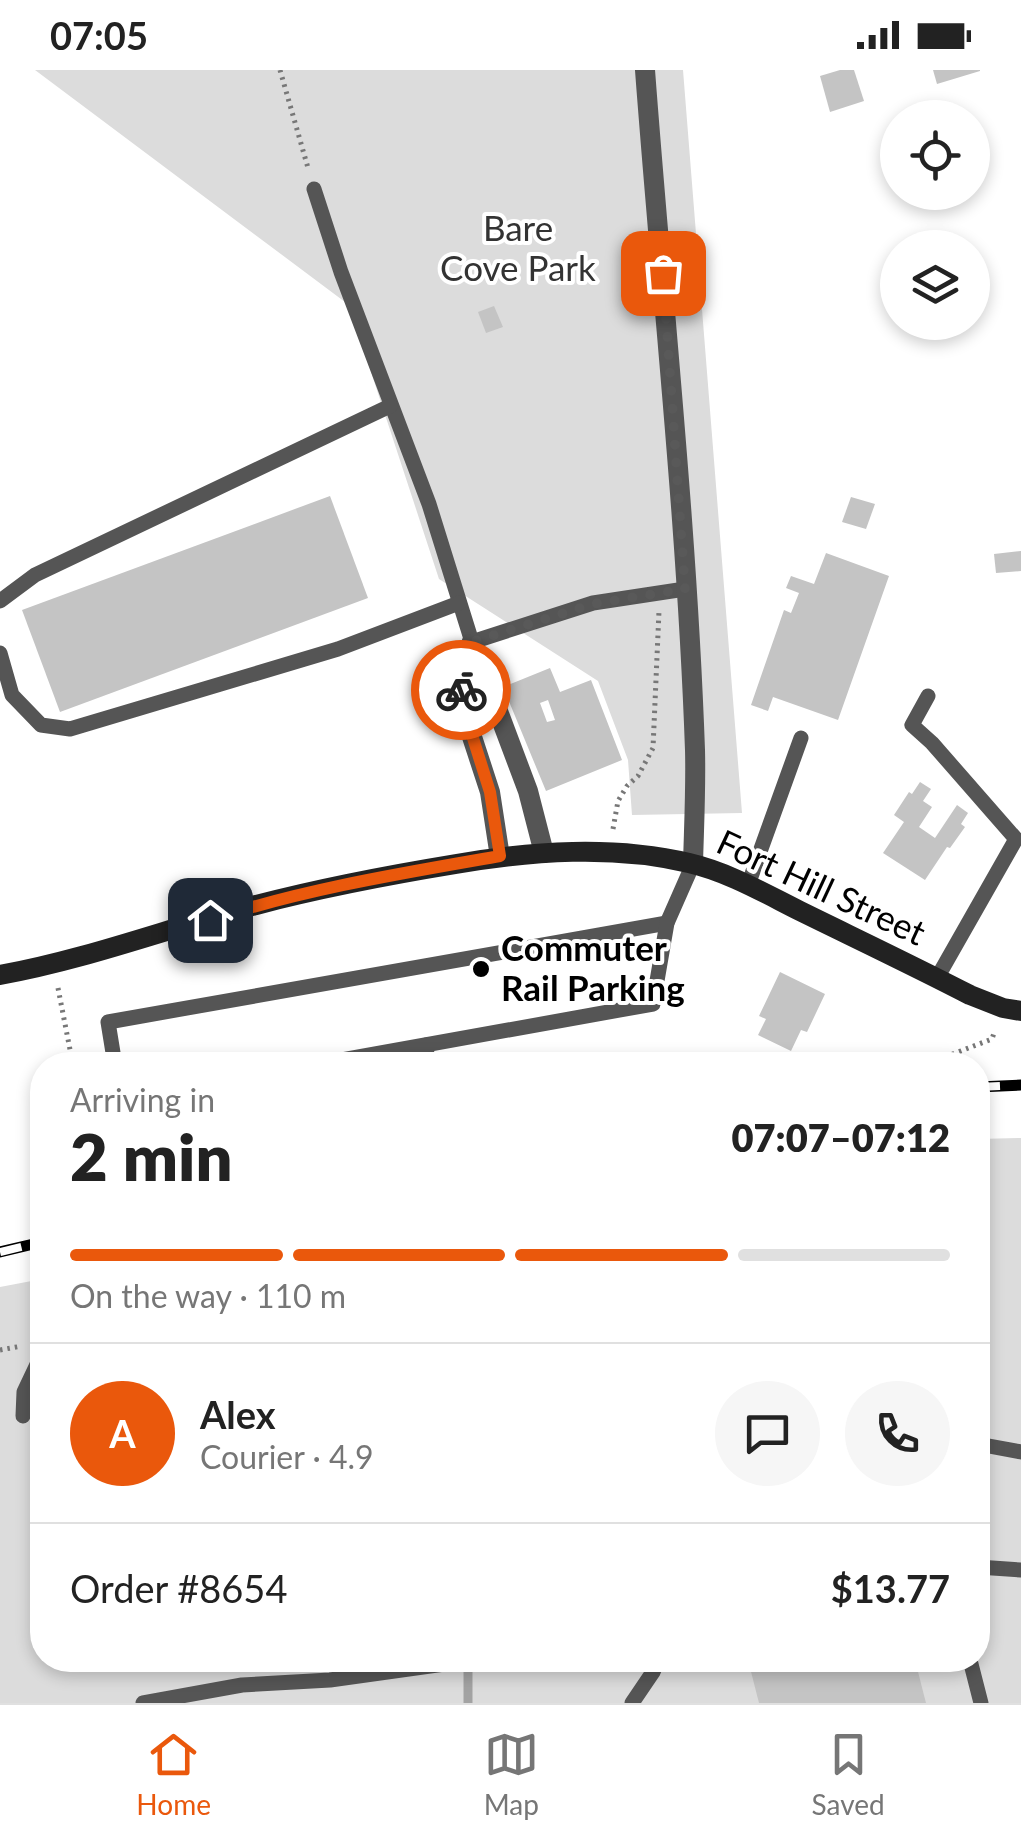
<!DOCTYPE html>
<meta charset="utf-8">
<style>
body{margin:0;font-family:Lato,sans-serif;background:#f6f6f6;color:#222;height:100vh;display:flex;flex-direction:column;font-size:38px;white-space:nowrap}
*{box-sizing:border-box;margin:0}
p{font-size:32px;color:#767676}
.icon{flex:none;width:55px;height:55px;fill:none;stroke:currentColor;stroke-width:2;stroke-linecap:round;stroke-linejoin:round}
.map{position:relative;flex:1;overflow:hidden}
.panel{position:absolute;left:30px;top:982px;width:960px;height:620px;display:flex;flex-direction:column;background:#fff;border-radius:40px;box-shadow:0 5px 15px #0003}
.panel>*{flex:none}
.buttons{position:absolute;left:880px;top:30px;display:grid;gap:20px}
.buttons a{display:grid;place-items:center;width:110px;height:110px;border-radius:50%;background:#fff;box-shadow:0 5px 15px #0003;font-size:50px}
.pin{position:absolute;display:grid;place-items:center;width:85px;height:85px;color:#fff;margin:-42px;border-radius:20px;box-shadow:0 5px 15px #0006}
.courier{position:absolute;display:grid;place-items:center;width:100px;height:100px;margin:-50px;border:8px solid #ea580c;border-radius:50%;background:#fff;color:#222;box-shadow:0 2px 12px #0007}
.headline em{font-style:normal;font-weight:800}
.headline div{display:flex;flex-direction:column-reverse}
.headline{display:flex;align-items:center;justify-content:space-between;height:170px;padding:0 40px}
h1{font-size:65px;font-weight:800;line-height:75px}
.bar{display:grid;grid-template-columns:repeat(4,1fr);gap:15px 10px;align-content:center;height:120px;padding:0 40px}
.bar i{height:12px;border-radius:8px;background:#e0e0e0}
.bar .current{background:#ea580c}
.bar p{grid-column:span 4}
.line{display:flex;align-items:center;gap:25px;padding:0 40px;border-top:2px solid #e0e0e0}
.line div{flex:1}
.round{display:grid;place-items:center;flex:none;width:105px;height:105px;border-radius:52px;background:#f6f6f6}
.status{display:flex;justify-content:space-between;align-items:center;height:70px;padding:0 50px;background:#fff;direction:ltr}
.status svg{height:28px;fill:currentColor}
.tabs{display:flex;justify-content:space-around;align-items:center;height:140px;border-top:2px solid #e0e0e0;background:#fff;font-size:28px;color:#767676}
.tabs a{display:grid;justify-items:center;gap:5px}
.tabs .current{color:#ea580c}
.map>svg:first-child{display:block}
.green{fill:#dcdcdc}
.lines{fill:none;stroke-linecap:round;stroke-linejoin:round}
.stream{stroke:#a3a3a3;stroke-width:9}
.building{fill:#c4c4c4;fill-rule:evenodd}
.path{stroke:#777;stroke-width:5;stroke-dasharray:2.5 5;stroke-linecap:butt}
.lane{stroke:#555;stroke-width:15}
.street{stroke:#555;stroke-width:20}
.secondary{stroke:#222;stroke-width:20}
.rail-casing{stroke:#000;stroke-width:11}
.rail{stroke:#fff;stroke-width:8;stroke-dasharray:22;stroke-linecap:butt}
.done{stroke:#595959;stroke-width:10;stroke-dasharray:0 18}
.route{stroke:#ea580c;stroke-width:12}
.poi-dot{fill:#000;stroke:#fff;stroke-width:4}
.labels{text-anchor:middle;stroke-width:8;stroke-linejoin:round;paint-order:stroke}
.park-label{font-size:35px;fill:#333;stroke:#fff}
.street-label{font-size:35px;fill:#000;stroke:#fff}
.poi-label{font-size:35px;font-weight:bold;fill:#000;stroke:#fff;text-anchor:start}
</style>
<div class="status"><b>07:05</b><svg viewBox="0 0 49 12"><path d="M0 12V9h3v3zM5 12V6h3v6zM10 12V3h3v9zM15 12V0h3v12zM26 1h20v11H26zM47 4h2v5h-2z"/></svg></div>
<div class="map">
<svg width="1021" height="1633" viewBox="0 0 1021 1633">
<rect width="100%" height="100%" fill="#fff"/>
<g class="green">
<path d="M 35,0 L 683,0 L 742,743 L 632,745 L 628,690 L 598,611 L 439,509 L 349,235 Z"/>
<path d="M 1021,1068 L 1021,1633 L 0,1633 L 0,1217 L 42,1209 L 42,1590 L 978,1590 L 978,1069 Z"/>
</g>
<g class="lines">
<path class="stream" d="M 468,1591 L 468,1633"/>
</g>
<g class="building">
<path d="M 840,0 L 854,0 L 864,31 L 830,42 L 820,6 Z"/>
<path d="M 933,0 L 980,0 L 980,1 L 937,14 Z"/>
<path d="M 494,236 L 503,257 L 486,263 L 478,242 Z"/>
<path d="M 330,426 L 368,528 L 60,642 L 22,540 Z"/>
<path d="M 851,427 L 875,434 L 866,459 L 842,452 Z"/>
<path d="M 1021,481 L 1021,501 L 996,503 L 994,484 Z"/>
<path d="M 826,483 L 889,506 L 838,650 L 773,627 L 768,641 L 751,635 L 784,540 L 791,543 L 799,523 L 786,518 L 791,506 L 814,514 Z"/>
<path d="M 550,598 L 560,622 L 591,610 L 622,690 L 546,721 L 503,617 ZM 548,630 L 555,650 L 547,652 L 540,633 Z"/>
<path d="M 920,712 L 931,719 L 923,731 L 932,737 L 919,757 L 935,768 L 957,735 L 968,743 L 961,754 L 965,757 L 950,778 L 947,777 L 925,810 L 883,783 L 904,752 L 894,745 L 909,722 L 912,724 Z"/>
<path d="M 780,902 L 825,924 L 807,962 L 801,960 L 791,981 L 758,965 L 766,949 L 759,946 Z"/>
<path d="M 748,1590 L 915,1590 L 926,1633 L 759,1633 Z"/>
</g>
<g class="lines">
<g class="path">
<path d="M 280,0 L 308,98"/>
<path d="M 613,759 L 618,731 L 627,716 L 638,706 L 653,678 L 659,541"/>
<path d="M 58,918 L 73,995"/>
<path d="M 924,995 L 992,969 L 995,960"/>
<path d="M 0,1280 L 22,1276"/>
</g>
<g class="lane">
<path d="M 314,119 L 341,202 L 429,434 L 472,572 L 593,533 L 685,519"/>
<path d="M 0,531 L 35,505 L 390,336"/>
<path d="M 0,583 L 12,625 L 41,655 L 70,659 L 338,579 L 459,533"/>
<path d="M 928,626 L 912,655 L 932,673 L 1016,769 L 937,908"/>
<path d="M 748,815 L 801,668"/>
<path d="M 426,975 L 428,995"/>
<path d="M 115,995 L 108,952 L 667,853"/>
<path d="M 314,995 L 653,934 L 667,853 L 693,794"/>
<path d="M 23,1346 L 24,1322 L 42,1284"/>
<path d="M 978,1374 L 1021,1382"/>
<path d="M 978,1497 L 1021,1500"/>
<path d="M 970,1590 L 981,1633"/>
<path d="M 143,1633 L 242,1615 L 330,1610 L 473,1590"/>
<path d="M 632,1633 L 653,1602 L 658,1590"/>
</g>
<g class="street">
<path d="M 645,0 C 662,227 687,453 695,680 C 696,718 694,756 693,794"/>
<path d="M 472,572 L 528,721 L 544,783"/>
<path d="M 471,574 L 459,627 L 490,722 L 500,787"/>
</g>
<path class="secondary" d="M 0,905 C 88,889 169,858 256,835 C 321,818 389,805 456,794 C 532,781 613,775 689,793 C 728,802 764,823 800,841 C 857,869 914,896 970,925 L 1003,938 L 1021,941"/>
<defs>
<g id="rail">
<path d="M 978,1017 L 1021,1015"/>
<path d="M 0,1182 L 42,1172"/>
</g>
</defs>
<use href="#rail" class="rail-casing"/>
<use href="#rail" class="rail"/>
</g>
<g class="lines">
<path class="done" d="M 461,620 L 472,572 L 593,534 L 685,519 L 663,203"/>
<path class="route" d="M 210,850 C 304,819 403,803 500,786 L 490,722 L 460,627 L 461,620"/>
</g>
<circle class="poi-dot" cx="481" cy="899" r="10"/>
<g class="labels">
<g class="park-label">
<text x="518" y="171">Bare<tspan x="518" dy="40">Cove Park</tspan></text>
</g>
<g class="street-label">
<text transform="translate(821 818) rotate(25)" y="12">Fort Hill Street</text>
</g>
<g class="poi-label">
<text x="501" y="891">Commuter<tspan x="501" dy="40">Rail Parking</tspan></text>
</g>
</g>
</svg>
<div class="buttons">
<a><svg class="icon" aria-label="locate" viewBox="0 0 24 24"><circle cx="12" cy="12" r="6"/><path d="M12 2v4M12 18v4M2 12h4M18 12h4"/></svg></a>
<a><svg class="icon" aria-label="layers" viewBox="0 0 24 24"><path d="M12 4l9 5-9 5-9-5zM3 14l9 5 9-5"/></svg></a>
</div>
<div class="pin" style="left:663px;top:203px;background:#ea580c"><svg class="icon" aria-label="bag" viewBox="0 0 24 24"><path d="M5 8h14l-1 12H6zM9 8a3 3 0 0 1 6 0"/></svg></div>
<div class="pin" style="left:210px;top:850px;background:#1f2937"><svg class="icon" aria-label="home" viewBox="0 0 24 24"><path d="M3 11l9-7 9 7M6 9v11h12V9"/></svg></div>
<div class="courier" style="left:461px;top:620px"><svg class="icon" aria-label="bike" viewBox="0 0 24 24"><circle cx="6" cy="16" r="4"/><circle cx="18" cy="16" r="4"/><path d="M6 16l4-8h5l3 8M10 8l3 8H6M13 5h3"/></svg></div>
<section class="panel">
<div class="headline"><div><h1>2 min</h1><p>Arriving in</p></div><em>07:07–07:12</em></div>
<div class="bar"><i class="current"></i><i class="current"></i><i class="current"></i><i></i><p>On the way · 110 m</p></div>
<div class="line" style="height:180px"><b class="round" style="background:#ea580c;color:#fff">A</b><div><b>Alex</b><p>Courier · 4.9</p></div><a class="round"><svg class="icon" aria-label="chat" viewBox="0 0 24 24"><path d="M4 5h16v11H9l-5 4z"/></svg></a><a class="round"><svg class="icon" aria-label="phone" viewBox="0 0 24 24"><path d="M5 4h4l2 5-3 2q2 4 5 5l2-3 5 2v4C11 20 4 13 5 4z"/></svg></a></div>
<div class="line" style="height:130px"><div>Order #8654</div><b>$13.77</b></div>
</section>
</div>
<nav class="tabs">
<a class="current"><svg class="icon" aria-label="home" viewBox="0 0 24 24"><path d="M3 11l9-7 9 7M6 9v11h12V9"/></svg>Home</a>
<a><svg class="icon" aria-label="map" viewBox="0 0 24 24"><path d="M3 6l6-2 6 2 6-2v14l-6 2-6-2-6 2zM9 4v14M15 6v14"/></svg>Map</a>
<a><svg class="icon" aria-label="saved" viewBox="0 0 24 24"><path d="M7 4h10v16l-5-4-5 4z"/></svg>Saved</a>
</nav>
